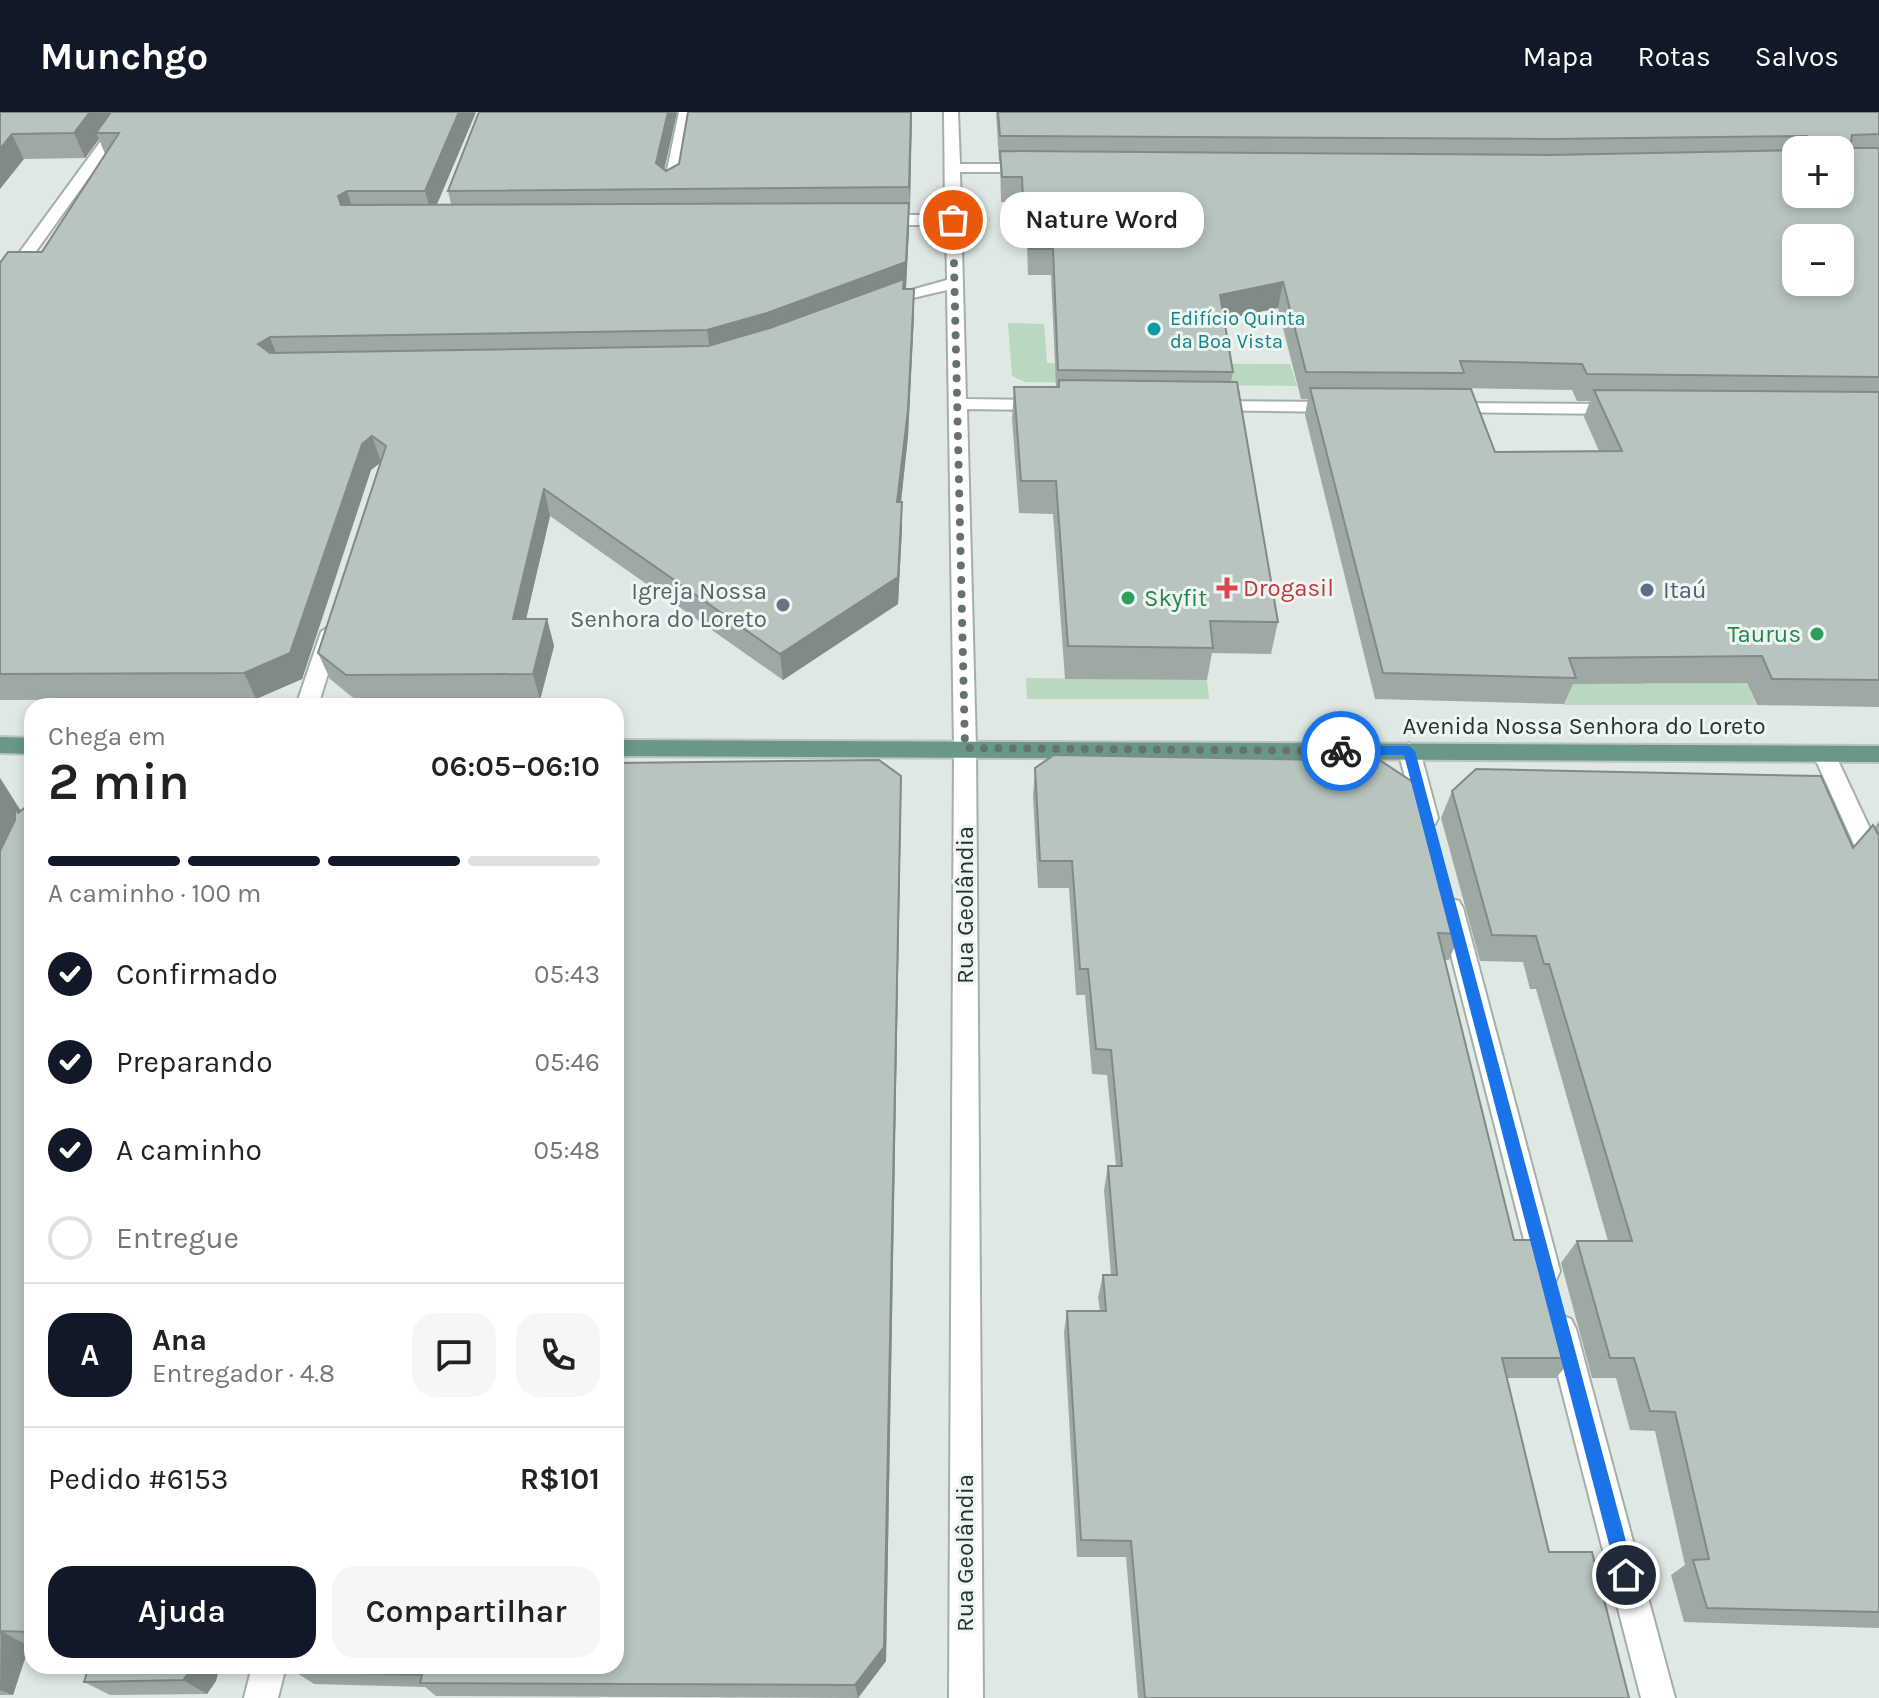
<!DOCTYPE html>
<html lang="pt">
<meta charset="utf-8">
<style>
body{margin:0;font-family:Karla,sans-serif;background:#f6f6f6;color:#222;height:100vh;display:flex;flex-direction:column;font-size:30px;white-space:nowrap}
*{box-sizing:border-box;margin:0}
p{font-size:26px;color:#767676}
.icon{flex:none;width:44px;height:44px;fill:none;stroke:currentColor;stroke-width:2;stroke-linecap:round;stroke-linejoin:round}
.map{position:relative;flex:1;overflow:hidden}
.drawer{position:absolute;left:24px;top:586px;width:600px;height:976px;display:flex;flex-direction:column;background:#fff;border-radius:24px;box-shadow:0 4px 12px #0003}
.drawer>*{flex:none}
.tools{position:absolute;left:1782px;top:24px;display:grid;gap:16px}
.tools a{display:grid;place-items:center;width:72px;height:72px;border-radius:16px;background:#fff;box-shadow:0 4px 12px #0003;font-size:40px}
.pin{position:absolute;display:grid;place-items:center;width:68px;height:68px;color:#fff;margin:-34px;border:4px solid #fff;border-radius:50%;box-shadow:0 2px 8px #0007}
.courier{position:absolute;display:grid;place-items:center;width:80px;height:80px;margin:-40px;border:6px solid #1a73e8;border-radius:50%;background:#fff;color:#222;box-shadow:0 2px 10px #0007}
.bubble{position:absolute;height:56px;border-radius:24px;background:#fff;box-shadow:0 4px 12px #0003;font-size:26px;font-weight:600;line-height:56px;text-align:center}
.headline em{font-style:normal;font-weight:600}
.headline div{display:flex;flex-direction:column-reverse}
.headline{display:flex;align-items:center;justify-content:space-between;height:136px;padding:0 24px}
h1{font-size:52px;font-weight:600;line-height:60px}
.bar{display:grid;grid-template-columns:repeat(4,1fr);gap:12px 8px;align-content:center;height:96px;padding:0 24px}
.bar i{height:10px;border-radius:6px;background:#e0e0e0}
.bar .selected{background:#111827}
.bar p{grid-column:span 4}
.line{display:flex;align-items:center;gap:20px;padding:0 24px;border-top:2px solid #e0e0e0}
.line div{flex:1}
.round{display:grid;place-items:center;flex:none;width:84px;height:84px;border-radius:24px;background:#f6f6f6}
ol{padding:0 24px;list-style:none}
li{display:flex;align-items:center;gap:24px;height:88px}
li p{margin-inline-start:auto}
li .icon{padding:8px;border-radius:50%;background:#111827;color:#fff;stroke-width:4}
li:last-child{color:#767676}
li i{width:44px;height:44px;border:4px solid #e0e0e0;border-radius:50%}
.action{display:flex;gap:16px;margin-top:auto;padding:16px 24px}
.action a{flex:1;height:92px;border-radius:24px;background:#111827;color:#fff;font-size:32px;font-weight:600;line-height:92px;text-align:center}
.action a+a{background:#f6f6f6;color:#222}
header{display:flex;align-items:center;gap:48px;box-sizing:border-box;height:112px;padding:0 40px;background:#111827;color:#fff}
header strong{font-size:38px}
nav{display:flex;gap:44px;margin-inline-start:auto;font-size:28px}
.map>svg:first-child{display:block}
.green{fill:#bad7bf}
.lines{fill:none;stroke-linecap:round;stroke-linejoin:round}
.minor-casing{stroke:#a3afa9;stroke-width:4}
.major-casing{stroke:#bdc3c0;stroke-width:4}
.minor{fill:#fff;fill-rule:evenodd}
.major{fill:#699887;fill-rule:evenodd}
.wall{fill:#9ea9a4;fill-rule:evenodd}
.shaded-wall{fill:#818a86}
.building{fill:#b8c5bf;stroke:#818a86;stroke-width:2;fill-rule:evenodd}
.route{fill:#1a73e8}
.done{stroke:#64746d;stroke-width:8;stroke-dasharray:0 14.4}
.culture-dot{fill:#0f9aa8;stroke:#eff5f1;stroke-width:3}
.health-dot{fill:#e0444e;stroke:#eff5f1;stroke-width:3}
.service-dot{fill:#5c6f8a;stroke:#eff5f1;stroke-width:3}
.leisure-dot{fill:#2e9e5b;stroke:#eff5f1;stroke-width:3}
.worship-dot{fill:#6b7280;stroke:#eff5f1;stroke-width:3}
.labels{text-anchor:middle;stroke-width:6;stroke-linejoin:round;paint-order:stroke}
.far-culture-label{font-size:20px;fill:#0d838f;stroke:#eff5f1;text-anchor:start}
.health-label{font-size:24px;fill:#be3a42;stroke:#eff5f1;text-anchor:start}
.service-label{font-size:24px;fill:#4e5e75;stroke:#eff5f1;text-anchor:start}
.worship-label{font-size:24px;fill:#5b616d;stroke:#eff5f1;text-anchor:end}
.leisure-label{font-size:24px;fill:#27864d;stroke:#eff5f1;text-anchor:start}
.street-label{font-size:24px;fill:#22362e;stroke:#eff5f1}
</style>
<header>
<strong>Munchgo</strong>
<nav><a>Mapa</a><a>Rotas</a><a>Salvos</a></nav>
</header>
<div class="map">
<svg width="1879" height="1586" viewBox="0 0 1879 1586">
<rect width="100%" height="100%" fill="#dfe8e3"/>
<g class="green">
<path d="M 1008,211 L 1044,212 L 1047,251 L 1290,252 L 1297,274 L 1025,270 L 1012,264 Z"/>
<path d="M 1742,560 L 1756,593 L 1564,593 L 1556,568 L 1641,563 L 1645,572 L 1706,571 Z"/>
<path d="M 1026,566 L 1207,568 L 1209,587 L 1027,587 Z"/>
</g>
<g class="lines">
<defs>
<g id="minor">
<path d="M 122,0 L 136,0 L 6,181 L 0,183 L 0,167 Z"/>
<path d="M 679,0 L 693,0 L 679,77 L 671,82 L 663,77 Z"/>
<path d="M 944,0 L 958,0 L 960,52 L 1030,52 L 1037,56 L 1030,60 L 960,60 L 966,287 L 1045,288 L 1054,293 L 1045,298 L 967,297 L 976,636 L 983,1586 L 949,1586 L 954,636 L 947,178 L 883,193 L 875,188 L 947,168 L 946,113 L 879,113 L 871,108 L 879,103 L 945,103 Z"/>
<path d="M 1209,289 L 1337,290 L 1346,295 L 1337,300 L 1203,298 L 1203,290 Z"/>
<path d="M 1445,291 L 1617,292 L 1626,297 L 1617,302 L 1439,300 L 1436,296 Z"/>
<path d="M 331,513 L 341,520 L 318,594 L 296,594 L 321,520 Z"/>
<path d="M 1409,631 L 1420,639 L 1438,706 L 1435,712 L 1419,712 L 1416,706 L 1398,639 Z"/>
<path d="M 1824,634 L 1835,642 L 1879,736 L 1879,770 L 1871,767 L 1867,761 L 1813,642 Z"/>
<path d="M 1451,787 L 1459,789 L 1463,796 L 1560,1159 L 1556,1168 L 1546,1172 L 1536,1168 L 1532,1159 L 1439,796 L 1443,789 Z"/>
<path d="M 1561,1203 L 1571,1207 L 1576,1217 L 1675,1586 L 1641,1586 L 1546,1217 L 1551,1207 Z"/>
<path d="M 252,1554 L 286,1554 L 278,1586 L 244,1586 Z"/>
</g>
<g id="major">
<path d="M 0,625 L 32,626 L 32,642 L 0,641 Z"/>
<path d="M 616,628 L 1879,634 L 1879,650 L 616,644 Z"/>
</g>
</defs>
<use href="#minor" class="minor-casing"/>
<use href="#major" class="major-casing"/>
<use href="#minor" class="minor"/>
<use href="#major" class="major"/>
</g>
<g class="wall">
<path d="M 0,0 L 476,0 L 437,92 L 451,92 L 448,79 L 479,0 L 677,0 L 664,58 L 666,59 L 912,0 L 909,116 L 906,176 L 905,177 L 914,203 L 908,324 L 901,390 L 902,390 L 902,417 L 898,492 L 783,568 L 550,404 L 526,507 L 547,507 L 554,534 L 540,588 L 357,589 L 330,567 L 318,541 L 380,351 L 371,358 L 302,567 L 256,587 L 0,588 L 0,151 L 42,140 L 105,42 L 99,27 L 85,46 L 24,47 Z"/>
<path d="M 996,0 L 1879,0 L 1879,595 L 1757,593 L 1747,571 L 1573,572 L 1564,592 L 1375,587 L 1305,303 L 1308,287 L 1301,287 L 1278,196 L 1224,207 L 1233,260 L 1231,269 L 1278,510 L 1271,542 L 1212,541 L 1207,568 L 1065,567 L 1053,402 L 1019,401 L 1012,307 L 1014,275 L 1056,275 L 1051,163 L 1028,163 L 1027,135 L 1023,135 L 1021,90 L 1001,90 L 1000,49 L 999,49 ZM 1460,276 L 1572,278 L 1577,289 L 1590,289 L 1584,305 L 1599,339 L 1495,340 L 1460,277 Z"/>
<path d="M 1035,656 L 1460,822 L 1449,848 L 1445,848 L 1514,1128 L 1573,1246 L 1556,1266 L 1507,1266 L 1549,1440 L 1629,1586 L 1138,1586 L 1126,1445 L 1077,1445 L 1064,1220 L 1067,1199 L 1100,1199 L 1098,1185 L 1103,1163 L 1111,1163 L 1104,1078 L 1108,1054 L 1116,1054 L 1107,963 L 1092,962 L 1085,883 L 1076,883 L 1069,776 L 1038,776 L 1033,684 Z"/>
<path d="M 901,664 L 901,692 L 886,1549 L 858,1586 L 436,1584 L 425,1575 L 314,1572 L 294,1559 Z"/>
<path d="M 0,666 L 21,699 L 32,690 L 32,1534 L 29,1534 L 13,1583 L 0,1583 Z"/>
<path d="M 1452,679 L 1853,736 L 1875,715 L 1879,709 L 1879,1516 L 1684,1510 L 1671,1463 L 1685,1453 L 1655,1319 L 1630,1318 L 1616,1266 L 1592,1266 L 1561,1151 L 1577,1129 L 1608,1129 L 1536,877 L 1530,877 L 1523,850 L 1480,849 L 1441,706 Z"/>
<path d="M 89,1554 L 216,1569 L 207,1582 L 110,1583 L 84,1570 Z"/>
</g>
<g class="shaded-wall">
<path d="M 90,0 L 118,0 L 96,21 L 99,27 L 85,46 L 74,21 Z"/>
<path d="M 459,0 L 476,0 L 432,104 L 425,79 Z"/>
<path d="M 668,0 L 677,0 L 660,76 L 656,51 Z"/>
<path d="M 911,0 L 912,0 L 910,100 L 909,75 Z"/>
<path d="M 12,22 L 24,47 L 0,77 L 0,37 Z"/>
<path d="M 347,79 L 355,104 L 346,109 L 338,84 Z"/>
<path d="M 909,91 L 909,116 L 906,176 L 711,244 L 707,218 Z"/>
<path d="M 1283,170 L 1278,196 L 1216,209 L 1220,183 Z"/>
<path d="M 914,177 L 914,203 L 908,324 L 898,417 L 897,390 Z"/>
<path d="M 270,225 L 280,251 L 258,232 Z"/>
<path d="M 372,324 L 381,350 L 371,358 L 302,567 L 256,587 L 244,561 L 362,332 Z"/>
<path d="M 544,377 L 550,404 L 520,533 L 513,507 Z"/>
<path d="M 902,390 L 902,417 L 898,492 L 783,568 L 780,542 Z"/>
<path d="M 547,507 L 554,534 L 540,588 L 533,562 Z"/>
<path d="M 901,664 L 901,692 L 886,1549 L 858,1586 L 855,1573 Z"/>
<path d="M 0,666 L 22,701 L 0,746 Z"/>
<path d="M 1,1519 L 29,1534 L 13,1583 L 0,1578 Z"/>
<path d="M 194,1554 L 220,1554 L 216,1569 L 207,1582 L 183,1568 Z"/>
</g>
<g class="building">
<path d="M 0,0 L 90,0 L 74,21 L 12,22 L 0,37 Z"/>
<path d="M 111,0 L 459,0 L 425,79 L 347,79 L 338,84 L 341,93 L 909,91 L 906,150 L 767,201 L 707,218 L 270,225 L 258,232 L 270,241 L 708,234 L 770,216 L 904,167 L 903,177 L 914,177 L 908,298 L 897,390 L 902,390 L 898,465 L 780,542 L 544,377 L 513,507 L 547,507 L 533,562 L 346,563 L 318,541 L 386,334 L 372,324 L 362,332 L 290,541 L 244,561 L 0,562 L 0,151 L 8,140 L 42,140 L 119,21 L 96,21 Z"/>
<path d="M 479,0 L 668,0 L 656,51 L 666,59 L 679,52 L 688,0 L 911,0 L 909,75 L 448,79 Z"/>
<path d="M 998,0 L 1879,0 L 1879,22 L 1852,23 L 1850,36 L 1879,36 L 1879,265 L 1587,262 L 1582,252 L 1460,249 L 1464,261 L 1306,260 L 1283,170 L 1220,183 L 1233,260 L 1058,258 L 1053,137 L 1029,137 L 1028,110 L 1024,110 L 1022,65 L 1002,65 L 1000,39 L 1550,43 L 1807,38 L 1810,27 L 1807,24 L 1550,27 L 1000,24 ZM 1796,38 L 1840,38 L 1840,82 L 1796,82 ZM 1796,126 L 1840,126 L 1840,170 L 1796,170 Z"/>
<path d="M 1059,268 L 1237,270 L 1278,510 L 1210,509 L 1213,536 L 1068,534 L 1056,369 L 1021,369 L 1014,275 L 1059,275 Z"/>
<path d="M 1310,276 L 1471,277 L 1495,340 L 1622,339 L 1594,278 L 1879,280 L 1879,568 L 1772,567 L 1762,544 L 1569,546 L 1576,566 L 1383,561 Z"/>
<path d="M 1054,643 L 1381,649 L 1422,676 L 1460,822 L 1438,821 L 1514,1128 L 1542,1128 L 1573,1246 L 1502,1246 L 1549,1440 L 1592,1440 L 1629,1586 L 1145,1586 L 1131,1429 L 1081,1428 L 1067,1199 L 1106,1199 L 1103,1163 L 1117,1163 L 1108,1054 L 1122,1054 L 1111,938 L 1096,937 L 1088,857 L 1080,857 L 1072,749 L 1040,749 L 1035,656 Z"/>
<path d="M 879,648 L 901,664 L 884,1535 L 855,1573 L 420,1571 L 422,1563 L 294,1559 L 296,1554 L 616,1554 L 616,651 Z"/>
<path d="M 1476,657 L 1821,664 L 1853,736 L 1873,713 L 1879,724 L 1879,1500 L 1707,1496 L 1693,1448 L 1709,1447 L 1675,1300 L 1650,1299 L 1634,1246 L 1610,1246 L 1577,1129 L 1632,1129 L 1549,852 L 1544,852 L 1536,824 L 1492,823 L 1452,679 Z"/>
<path d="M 32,690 L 32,1520 L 1,1519 L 0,1522 L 0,739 L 15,708 L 15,695 L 18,701 Z"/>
<path d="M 89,1554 L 194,1554 L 183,1568 L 84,1570 Z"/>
</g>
<path class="route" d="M 1409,634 L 1415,639 L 1635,1463 L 1626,1472 L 1617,1463 L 1404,643 L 1341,643 L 1335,639 L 1341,634 Z"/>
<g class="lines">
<path class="done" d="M 953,108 L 965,636 L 1341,639"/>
</g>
<circle class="culture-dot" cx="1154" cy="217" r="8"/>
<path class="health-dot" d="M1223 464h8v8h8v8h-8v8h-8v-8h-8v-8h8z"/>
<circle class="service-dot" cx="1647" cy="478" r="8"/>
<g class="leisure-dot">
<circle cx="1128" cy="486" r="8"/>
<circle cx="1817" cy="522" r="8"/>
</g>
<circle class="worship-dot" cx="783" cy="493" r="8"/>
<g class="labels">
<g class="far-culture-label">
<text x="1170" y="213">Edifício Quinta<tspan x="1170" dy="23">da Boa Vista</tspan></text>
</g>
<g class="health-label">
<text x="1243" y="484">Drogasil</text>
</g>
<g class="service-label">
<text x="1663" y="486">Itaú</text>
</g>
<g class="worship-label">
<text x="767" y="487">Igreja Nossa<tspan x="767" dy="28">Senhora do Loreto</tspan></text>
</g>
<g class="leisure-label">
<text x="1144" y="494">Skyfit</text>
<text x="1801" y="530" text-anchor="end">Taurus</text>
</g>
<g class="street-label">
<text x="1584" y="622">Avenida Nossa Senhora do Loreto</text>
<text transform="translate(965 793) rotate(-90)" y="8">Rua Geolândia</text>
<text transform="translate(965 1441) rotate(-90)" y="8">Rua Geolândia</text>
</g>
</g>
</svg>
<div class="tools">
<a>+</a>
<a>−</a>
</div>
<div class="pin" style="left:953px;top:108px;background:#ea580c"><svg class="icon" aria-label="bag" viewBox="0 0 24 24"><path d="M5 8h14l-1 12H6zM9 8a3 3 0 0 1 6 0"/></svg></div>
<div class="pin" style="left:1626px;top:1463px;background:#1f2937"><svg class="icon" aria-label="home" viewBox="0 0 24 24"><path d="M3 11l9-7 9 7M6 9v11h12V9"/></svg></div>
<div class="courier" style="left:1341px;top:639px"><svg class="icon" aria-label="bike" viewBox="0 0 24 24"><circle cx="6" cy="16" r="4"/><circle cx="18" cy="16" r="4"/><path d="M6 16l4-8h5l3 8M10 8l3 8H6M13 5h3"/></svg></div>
<div class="bubble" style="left:1000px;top:80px;width:204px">Nature Word</div>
<section class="drawer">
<div class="headline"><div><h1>2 min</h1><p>Chega em</p></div><em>06:05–06:10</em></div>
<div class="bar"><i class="selected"></i><i class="selected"></i><i class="selected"></i><i></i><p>A caminho · 100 m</p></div>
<ol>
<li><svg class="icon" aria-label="check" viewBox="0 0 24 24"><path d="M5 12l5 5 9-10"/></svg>Confirmado<p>05:43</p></li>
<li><svg class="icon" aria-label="check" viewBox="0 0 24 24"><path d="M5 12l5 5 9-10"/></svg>Preparando<p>05:46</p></li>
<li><svg class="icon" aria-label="check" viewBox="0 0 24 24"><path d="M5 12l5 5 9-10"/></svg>A caminho<p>05:48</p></li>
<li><i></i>Entregue</li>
</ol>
<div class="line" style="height:144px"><b class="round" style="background:#111827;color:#fff">A</b><div><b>Ana</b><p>Entregador · 4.8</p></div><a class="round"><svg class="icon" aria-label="chat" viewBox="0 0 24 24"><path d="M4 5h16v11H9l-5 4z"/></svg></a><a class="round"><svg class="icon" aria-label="phone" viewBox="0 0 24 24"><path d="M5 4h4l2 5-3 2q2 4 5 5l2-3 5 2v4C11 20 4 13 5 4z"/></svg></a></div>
<div class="line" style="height:104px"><div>Pedido #6153</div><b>R$101</b></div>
<div class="action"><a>Ajuda</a><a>Compartilhar</a></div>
</section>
</div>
